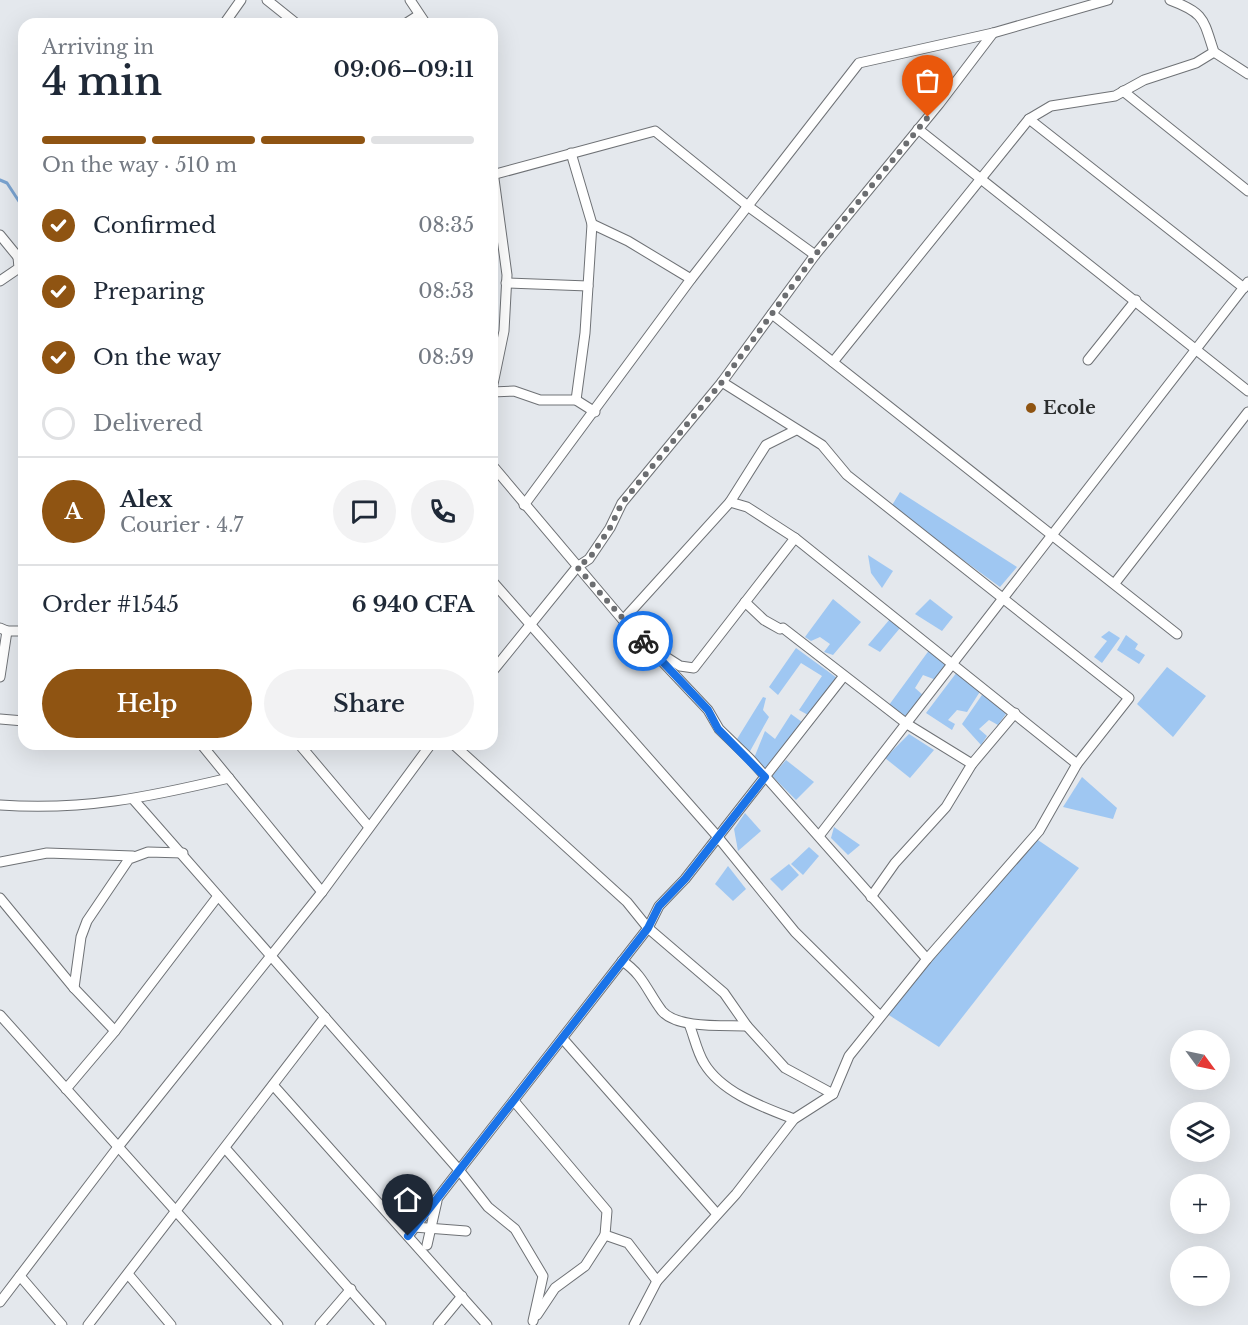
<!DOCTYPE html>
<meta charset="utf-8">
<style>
body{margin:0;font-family:"Libre Baskerville",serif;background:#f2f2f3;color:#1f2937;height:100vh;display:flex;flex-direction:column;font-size:22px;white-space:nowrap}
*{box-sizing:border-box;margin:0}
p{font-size:20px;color:#747a83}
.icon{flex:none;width:33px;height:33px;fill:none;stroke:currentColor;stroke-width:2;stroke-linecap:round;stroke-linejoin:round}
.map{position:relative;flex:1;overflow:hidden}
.panel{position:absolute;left:18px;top:18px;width:480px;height:732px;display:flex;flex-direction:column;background:#fff;border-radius:18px;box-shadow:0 6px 24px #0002}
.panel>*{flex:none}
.needle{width:39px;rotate:123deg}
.fabs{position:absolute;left:1170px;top:1030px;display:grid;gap:12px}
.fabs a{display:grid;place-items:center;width:60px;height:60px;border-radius:50%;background:#fff;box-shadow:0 6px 24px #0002;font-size:30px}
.pin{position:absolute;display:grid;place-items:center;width:51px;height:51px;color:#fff;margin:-62px -26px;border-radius:50% 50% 50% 0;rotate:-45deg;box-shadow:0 0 6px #0007}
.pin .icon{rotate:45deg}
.courier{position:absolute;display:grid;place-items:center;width:60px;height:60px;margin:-30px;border:4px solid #1a73e8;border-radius:50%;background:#fff;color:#222;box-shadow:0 2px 8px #0007}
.overview em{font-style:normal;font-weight:600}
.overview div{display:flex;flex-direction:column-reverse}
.overview{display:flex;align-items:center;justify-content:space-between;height:102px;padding:0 24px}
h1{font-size:39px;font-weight:600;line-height:45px}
.bar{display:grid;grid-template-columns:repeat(4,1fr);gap:9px 6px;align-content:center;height:72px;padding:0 24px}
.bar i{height:8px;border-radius:4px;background:#e0e1e3}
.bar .current{background:#8f5412}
.bar p{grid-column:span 4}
.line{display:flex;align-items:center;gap:15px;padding:0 24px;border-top:2px solid #e0e1e3}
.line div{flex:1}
.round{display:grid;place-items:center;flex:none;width:63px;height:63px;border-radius:32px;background:#f2f2f3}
ol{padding:0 24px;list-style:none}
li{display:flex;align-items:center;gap:18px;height:66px}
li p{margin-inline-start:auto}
li .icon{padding:6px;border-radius:50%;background:#8f5412;color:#fff;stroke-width:4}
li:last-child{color:#747a83}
li i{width:33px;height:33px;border:3px solid #e0e1e3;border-radius:50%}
.action{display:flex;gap:12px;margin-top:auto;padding:12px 24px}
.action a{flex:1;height:69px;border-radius:36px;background:#8f5412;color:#fff;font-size:24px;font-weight:600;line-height:69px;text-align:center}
.action a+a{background:#f2f2f3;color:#1f2937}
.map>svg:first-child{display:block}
.green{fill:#9fc7f2}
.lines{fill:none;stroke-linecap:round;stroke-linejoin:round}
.stream{stroke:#7aa3d0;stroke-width:3}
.street-casing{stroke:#6f7276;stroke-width:11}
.street{stroke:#fff;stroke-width:9}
.done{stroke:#6c6e71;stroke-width:6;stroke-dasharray:0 10.8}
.route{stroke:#1a73e8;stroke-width:8}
.poi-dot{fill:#8f5412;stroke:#e4e8ed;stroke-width:2}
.labels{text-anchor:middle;stroke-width:5;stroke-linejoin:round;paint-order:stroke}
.poi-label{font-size:18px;font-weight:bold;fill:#2b2d2e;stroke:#e4e8ed;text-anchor:start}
</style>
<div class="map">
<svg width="1248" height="1325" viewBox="0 0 1248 1325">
<rect width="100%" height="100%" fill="#e4e8ed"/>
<g class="green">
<path d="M 900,492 L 1017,567 L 1000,587 L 891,507 Z"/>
<path d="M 868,555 L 893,571 L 882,588 L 871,573 Z"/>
<path d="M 833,599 L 861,622 L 833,655 L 824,652 L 830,644 L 820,637 L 811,641 L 805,637 Z"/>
<path d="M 930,599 L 953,617 L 942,631 L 915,614 Z"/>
<path d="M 890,619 L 900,628 L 880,652 L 868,645 Z"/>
<path d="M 1109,631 L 1120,638 L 1102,663 L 1094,657 L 1107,641 L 1101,637 Z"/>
<path d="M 1126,635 L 1138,644 L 1135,649 L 1145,655 L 1139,664 L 1117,650 Z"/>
<path d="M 796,648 L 837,678 L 808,715 L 799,710 L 822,676 L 801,663 L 778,695 L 769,687 Z"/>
<path d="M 930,649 L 947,662 L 936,680 L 923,675 L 915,688 L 924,696 L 905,718 L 889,705 Z"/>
<path d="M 1167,667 L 1206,696 L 1173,737 L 1137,704 Z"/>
<path d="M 957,672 L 981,690 L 967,712 L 957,710 L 948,720 L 955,724 L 952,730 L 926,713 Z"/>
<path d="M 984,692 L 1008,711 L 998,725 L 989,720 L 979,729 L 987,736 L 981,745 L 962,724 Z"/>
<path d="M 763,697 L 766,698 L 763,710 L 769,717 L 749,753 L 737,739 Z"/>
<path d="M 791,714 L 802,722 L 765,770 L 754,758 L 765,731 L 775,739 Z"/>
<path d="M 909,734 L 934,750 L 910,778 L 885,758 Z"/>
<path d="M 786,760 L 814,782 L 796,800 L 772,776 Z"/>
<path d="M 1082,777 L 1117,808 L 1113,819 L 1063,807 Z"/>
<path d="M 745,813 L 761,831 L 738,851 L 734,829 Z"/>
<path d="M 834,827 L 860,845 L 848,855 L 831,838 Z"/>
<path d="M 1035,838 L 1079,868 L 939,1047 L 884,1012 Z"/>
<path d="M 809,847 L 819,856 L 803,875 L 791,864 Z"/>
<path d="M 789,864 L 799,875 L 782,891 L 770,879 Z"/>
<path d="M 728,866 L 746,889 L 733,901 L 715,884 Z"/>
</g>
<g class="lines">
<path class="stream" d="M 0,180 L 7,183 L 24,209"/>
<defs>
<g id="street">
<path d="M 267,0 L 297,24"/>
<path d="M 410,0 L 426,24"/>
<path d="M 1170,0 C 1205,13 1203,19 1214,52 L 1248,74"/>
<path d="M 224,24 L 241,0"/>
<path d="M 405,24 L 419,15"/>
<path d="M 1123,91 L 1248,191"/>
<path d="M 1029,119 L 1244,288"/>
<path d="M 918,129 L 1248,391"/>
<path d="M 571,153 L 592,224 L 585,333 L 576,400"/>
<path d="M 492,164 L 507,275 L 504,331 L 492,389"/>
<path d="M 492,175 L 655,131 L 749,207 L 815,255"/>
<path d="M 592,224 L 628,241 L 691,279"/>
<path d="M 0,235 L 18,257"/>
<path d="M 0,281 L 19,268 L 18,257 L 24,256"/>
<path d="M 506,283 L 588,286"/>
<path d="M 772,314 L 1177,634"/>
<path d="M 1088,360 L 1136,300"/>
<path d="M 833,362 L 1029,119 L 1051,106 L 1115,96 L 1144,80 L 1196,63 L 1214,52"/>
<path d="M 492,392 L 514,391 L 540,400 L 576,400 L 595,412"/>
<path d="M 492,465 L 623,620 L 708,710 L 719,729 L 750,759 L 927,959"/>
<path d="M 730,502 L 747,507 L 795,538 L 1077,764"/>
<path d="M 524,505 L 691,279 L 859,63 L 993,33 L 1108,0"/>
<path d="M 492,581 L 717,836 L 795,932 L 880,1016"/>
<path d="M 1115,583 L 1248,412"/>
<path d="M 745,602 L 764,620 L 780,629 L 783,628 L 907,724 L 972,764"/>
<path d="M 623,620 L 730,502 L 766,445 L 796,430"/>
<path d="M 0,628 L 7,631 L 24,631"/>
<path d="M 658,652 L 680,666 L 694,668 L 795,538"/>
<path d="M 492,672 L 577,567 L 589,559 L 610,528 L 622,503 L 722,382 L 815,255 L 939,104 L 993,33"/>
<path d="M 0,677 L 7,631"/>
<path d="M 0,719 L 24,721"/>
<path d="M 201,744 L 322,892"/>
<path d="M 299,744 L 369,827"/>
<path d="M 453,744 L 627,902 L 648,928 L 724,993 L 747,1026 L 785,1068 L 833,1094"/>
<path d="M 133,799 L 459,1170 L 488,1207 L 515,1229 L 543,1276 L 533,1321"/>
<path d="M 0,805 C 83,811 149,797 229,778"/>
<path d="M 819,836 L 1248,282"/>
<path d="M 0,862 L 47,853 L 133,856"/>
<path d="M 871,897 L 895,863 L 946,807 L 972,764 L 1015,713"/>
<path d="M 0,898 L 74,988 L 115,1031"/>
<path d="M 622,961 C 643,974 648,993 662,1011 C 677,1029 725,1025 747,1026"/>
<path d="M 74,988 L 81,937 L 87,921 L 129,859 L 148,852 L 183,853"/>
<path d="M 0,1015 L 278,1325"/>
<path d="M 689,1024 C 694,1036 697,1052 704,1063 C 722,1093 763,1107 794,1119"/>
<path d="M 563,1039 L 717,1214"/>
<path d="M 273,1085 L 487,1325"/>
<path d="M 66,1089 L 115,1031 L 218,896"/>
<path d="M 514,1101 L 607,1211 L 605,1235 L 628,1243 L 657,1281"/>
<path d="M 225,1148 L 381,1325"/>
<path d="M 414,1227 L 466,1231"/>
<path d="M 408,1236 L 648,928 L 659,906 L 685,879 L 843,677"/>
<path d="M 427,1245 L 437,1201"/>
<path d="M 128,1274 L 171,1325"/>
<path d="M 20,1276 L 62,1325"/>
<path d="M 0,1302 L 118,1147 L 322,892 L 431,744"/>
<path d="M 537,1315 L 555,1288 L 585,1266 L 605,1235"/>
<path d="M 88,1325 L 325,1017"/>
<path d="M 320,1325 L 351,1289"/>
<path d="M 438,1325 L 462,1296"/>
<path d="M 634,1325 L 657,1281 L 736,1194 L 794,1119 L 833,1094 L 849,1056 L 927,959 L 1039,831 L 1077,764 L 1129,698 L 847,475 L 822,445 L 722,382"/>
</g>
</defs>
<use href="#street" class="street-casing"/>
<use href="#street" class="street"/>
</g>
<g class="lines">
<path class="done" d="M 643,641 L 577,567 L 589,559 L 610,528 L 622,503 L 722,382 L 815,255 L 928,117"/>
<path class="route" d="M 408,1236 L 648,928 L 659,906 L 685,879 L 765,777 L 718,729 L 708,710 L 643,641"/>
</g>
<circle class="poi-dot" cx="1031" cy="408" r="6"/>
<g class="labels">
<g class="poi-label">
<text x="1043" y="414">Ecole</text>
</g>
</g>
</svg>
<div class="fabs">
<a><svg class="needle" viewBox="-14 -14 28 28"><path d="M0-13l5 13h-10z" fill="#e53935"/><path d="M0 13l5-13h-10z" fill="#747a83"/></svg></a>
<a><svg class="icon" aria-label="layers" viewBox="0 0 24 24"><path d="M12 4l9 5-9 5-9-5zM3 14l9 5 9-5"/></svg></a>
<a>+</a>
<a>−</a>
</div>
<div class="pin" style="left:928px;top:117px;background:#ea580c"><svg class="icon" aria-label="bag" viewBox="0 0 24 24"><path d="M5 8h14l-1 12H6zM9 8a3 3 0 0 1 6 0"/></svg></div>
<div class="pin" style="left:408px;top:1236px;background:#1f2937"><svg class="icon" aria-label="home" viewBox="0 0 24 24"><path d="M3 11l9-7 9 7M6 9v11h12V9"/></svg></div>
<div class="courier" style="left:643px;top:641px"><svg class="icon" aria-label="bike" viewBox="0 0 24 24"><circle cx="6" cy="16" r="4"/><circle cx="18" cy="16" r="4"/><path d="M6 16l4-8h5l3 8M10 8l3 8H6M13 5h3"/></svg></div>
<section class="panel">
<div class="overview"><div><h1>4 min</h1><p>Arriving in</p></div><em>09:06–09:11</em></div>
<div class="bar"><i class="current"></i><i class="current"></i><i class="current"></i><i></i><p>On the way · 510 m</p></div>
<ol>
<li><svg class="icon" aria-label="check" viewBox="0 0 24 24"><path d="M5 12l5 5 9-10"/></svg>Confirmed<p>08:35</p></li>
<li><svg class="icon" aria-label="check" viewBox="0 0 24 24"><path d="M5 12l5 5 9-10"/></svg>Preparing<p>08:53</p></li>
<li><svg class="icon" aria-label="check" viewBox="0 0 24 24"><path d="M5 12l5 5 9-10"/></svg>On the way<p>08:59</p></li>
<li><i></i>Delivered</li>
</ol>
<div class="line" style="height:108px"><b class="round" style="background:#8f5412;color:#fff">A</b><div><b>Alex</b><p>Courier · 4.7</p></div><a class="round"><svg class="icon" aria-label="chat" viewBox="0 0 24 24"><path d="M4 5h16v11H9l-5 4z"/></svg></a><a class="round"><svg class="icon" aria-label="phone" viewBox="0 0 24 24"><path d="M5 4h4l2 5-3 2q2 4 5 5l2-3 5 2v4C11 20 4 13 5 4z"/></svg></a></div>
<div class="line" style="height:78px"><div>Order #1545</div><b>6 940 CFA</b></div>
<div class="action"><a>Help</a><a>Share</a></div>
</section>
</div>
